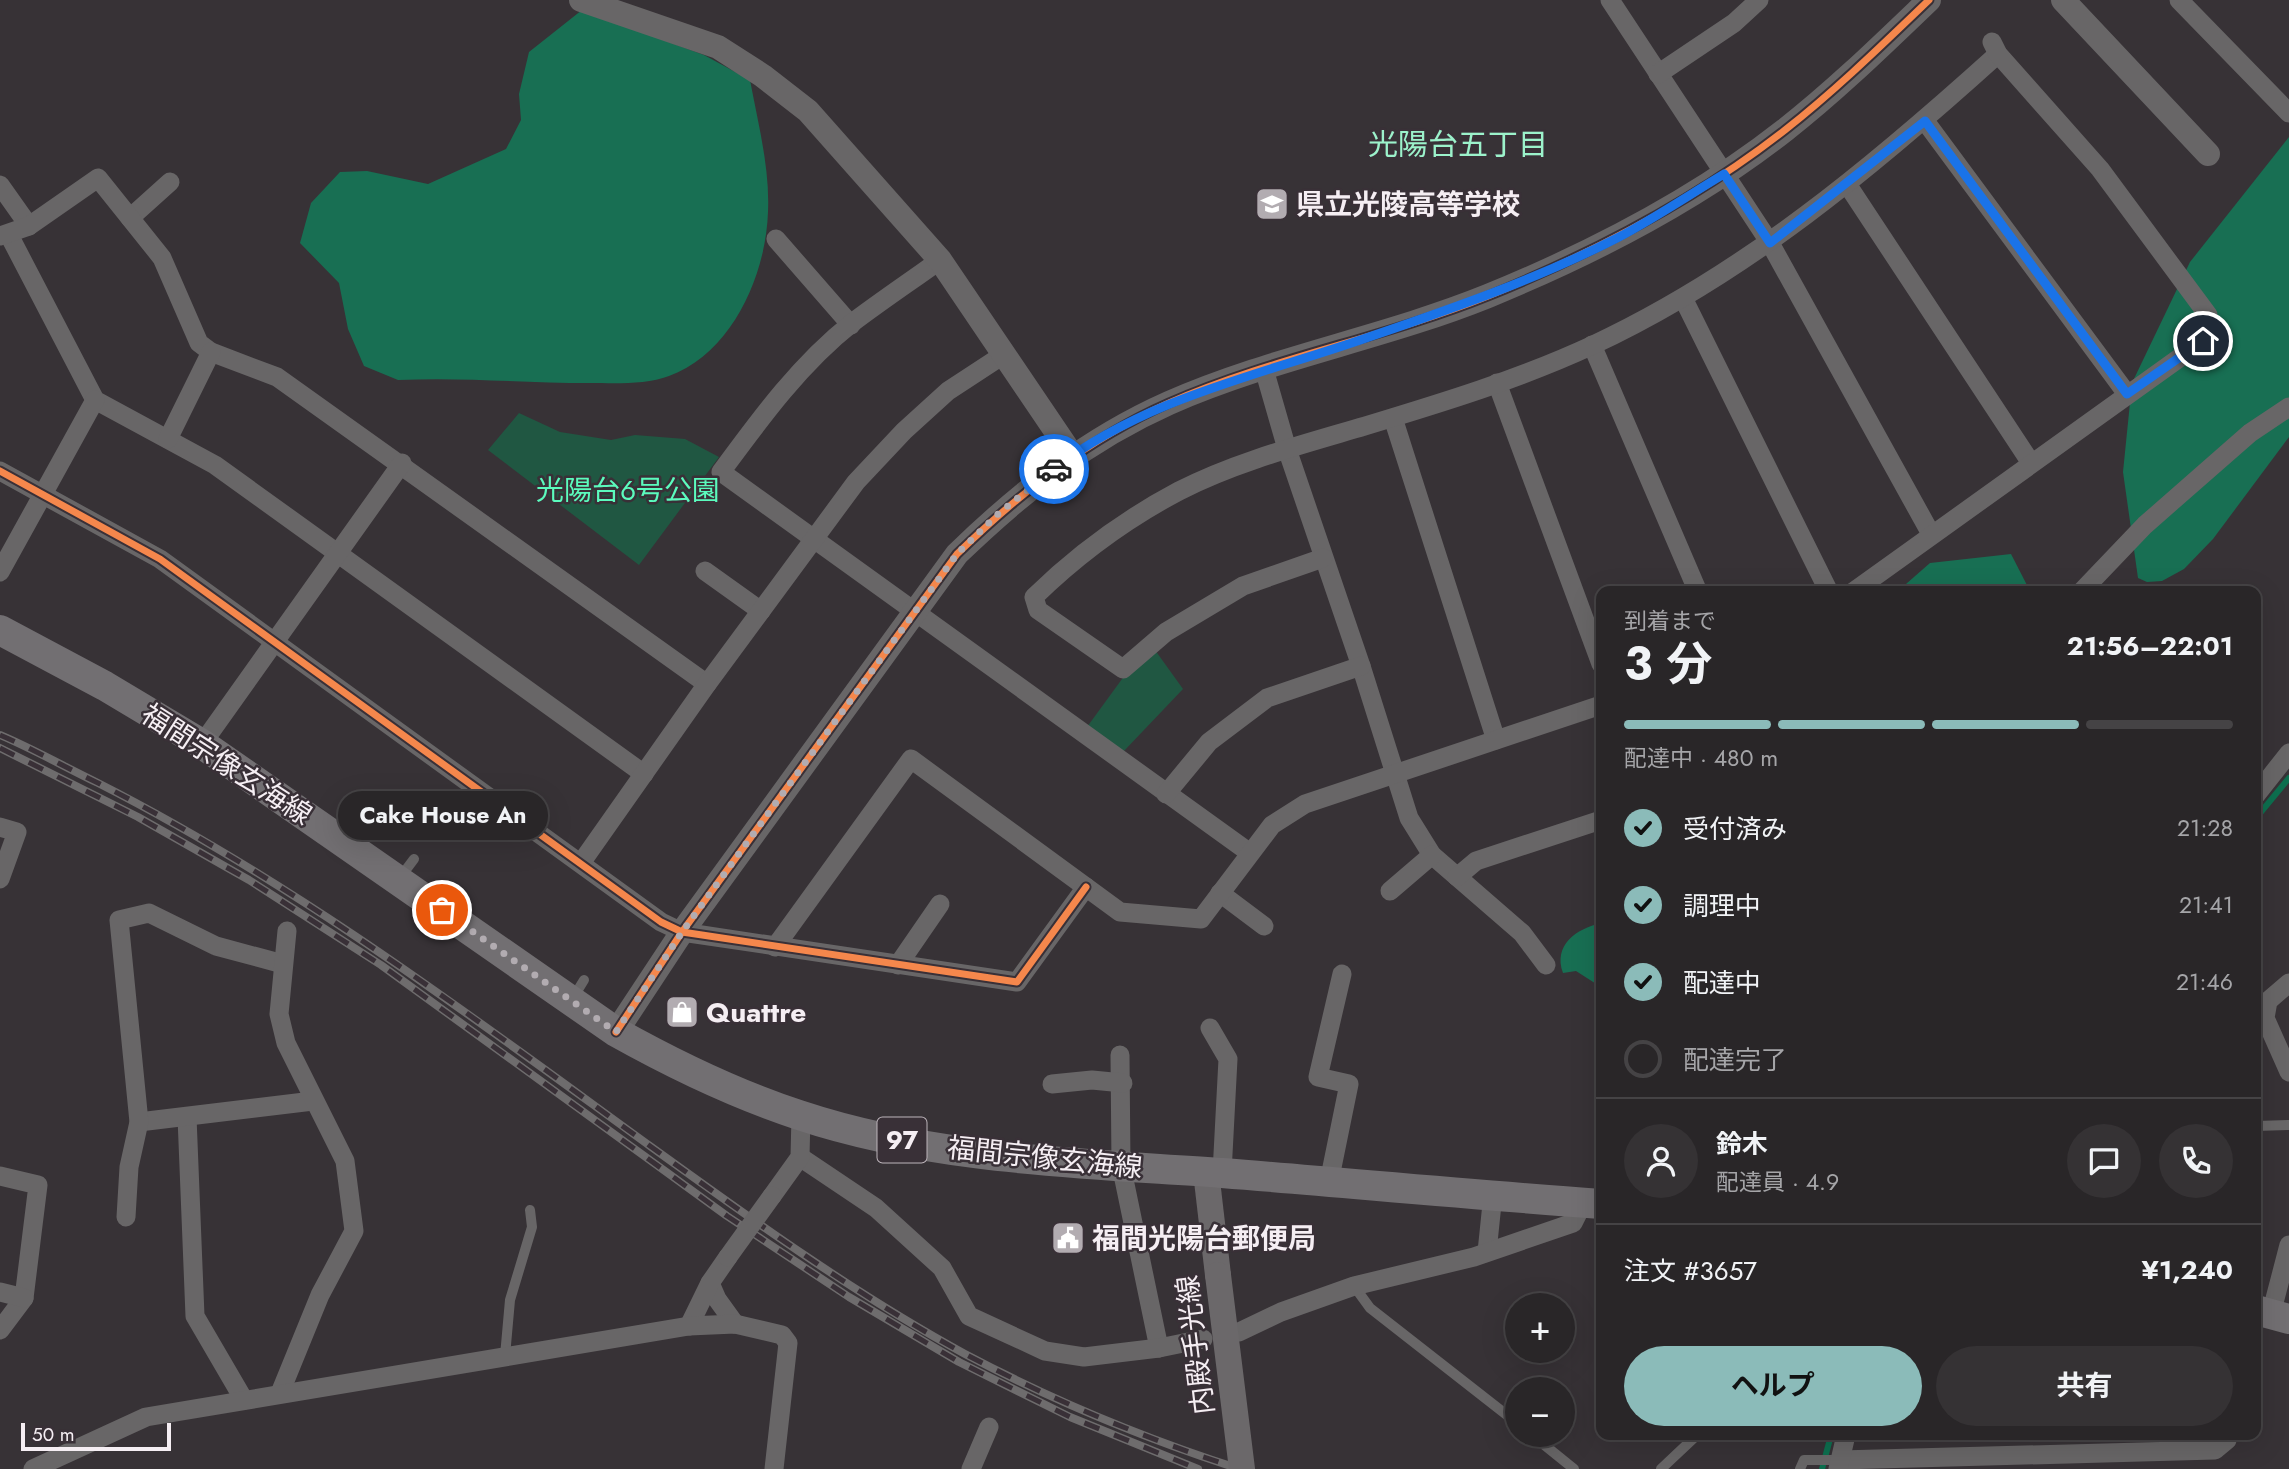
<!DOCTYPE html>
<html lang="ja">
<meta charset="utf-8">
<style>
body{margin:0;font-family:Jost,"Noto Sans JP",sans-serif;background:#353234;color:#f1f3f6;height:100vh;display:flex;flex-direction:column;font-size:26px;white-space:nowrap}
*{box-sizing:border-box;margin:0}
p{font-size:23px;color:#a5a5a8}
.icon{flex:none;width:38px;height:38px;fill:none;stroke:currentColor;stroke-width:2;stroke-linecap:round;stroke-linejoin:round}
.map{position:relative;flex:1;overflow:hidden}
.drawer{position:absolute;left:1596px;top:586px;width:665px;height:854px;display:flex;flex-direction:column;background:#292628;border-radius:14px;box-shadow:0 7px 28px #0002,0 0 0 2px #454345}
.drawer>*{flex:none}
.buttons{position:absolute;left:1505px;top:1293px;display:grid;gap:14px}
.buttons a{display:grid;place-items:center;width:70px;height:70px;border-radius:50%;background:#292628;box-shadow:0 7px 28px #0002,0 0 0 2px #454345;font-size:35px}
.scale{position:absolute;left:21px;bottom:18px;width:150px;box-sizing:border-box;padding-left:7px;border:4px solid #f5eef3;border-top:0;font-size:19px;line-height:24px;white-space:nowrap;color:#f5eef3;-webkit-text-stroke:5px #393037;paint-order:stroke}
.pin{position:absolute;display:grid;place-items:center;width:60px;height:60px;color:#fff;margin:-30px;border:4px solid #fff;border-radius:50%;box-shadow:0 2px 7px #0007}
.courier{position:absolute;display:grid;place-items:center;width:70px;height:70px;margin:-35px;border:5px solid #1a73e8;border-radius:50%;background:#fff;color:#222;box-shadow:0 2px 9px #0007}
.bubble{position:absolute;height:49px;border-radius:24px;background:#292628;box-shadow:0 7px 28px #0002,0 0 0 2px #454345;font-size:23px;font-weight:700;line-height:49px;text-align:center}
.overview em{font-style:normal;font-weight:700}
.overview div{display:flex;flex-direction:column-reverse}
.overview{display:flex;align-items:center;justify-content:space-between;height:119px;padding:0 28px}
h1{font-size:46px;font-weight:700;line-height:52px}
.bar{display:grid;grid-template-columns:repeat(4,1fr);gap:10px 7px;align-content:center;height:84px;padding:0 28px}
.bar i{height:9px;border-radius:5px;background:#454345}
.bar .active{background:#8bbbb9}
.bar p{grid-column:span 4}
.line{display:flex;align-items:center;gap:18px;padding:0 28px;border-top:2px solid #454345}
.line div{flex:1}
.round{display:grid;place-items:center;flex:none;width:74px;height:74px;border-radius:37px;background:#353234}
ol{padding:0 28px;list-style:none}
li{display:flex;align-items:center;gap:21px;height:77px}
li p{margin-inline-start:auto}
li .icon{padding:7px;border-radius:50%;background:#8bbbb9;color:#111;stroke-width:4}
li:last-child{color:#a5a5a8}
li i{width:38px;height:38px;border:4px solid #454345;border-radius:50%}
.primary-button{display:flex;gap:14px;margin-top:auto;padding:14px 28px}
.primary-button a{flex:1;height:80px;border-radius:42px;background:#8bbbb9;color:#111;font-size:28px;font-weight:700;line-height:80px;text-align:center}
.primary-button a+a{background:#353234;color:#f1f3f6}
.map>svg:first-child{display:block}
.green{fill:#205742}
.forest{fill:#186f53}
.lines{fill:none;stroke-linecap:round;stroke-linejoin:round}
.stream{stroke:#0d6f4f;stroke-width:6}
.service{stroke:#686667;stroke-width:10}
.minor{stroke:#686667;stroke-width:19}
.tertiary{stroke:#686667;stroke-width:24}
.secondary{stroke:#6b686a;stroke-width:26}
.primary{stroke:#726f72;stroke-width:30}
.rail-casing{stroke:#6e6c6d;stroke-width:8}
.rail{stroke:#393037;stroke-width:5;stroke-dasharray:16;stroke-linecap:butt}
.minor-bridge{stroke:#686667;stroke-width:19}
.secondary-bridge{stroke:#6b686a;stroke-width:26}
.cycleway-casing{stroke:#393037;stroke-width:11}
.cycleway{stroke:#f5874c;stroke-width:7}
.done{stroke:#b2acb1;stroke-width:7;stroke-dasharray:0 12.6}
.route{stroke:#1a73e8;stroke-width:9}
.labels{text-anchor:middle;stroke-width:5;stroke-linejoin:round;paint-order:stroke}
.shield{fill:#393037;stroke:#bdb5bb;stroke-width:2}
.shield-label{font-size:26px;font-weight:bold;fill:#f5eef3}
.poi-label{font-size:28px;font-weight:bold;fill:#f5eef3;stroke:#393037;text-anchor:start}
.park-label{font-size:28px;fill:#5bfbbd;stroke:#393037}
.street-label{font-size:28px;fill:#f5eef3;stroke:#393037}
.neighbourhood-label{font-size:30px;fill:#9cf2cb;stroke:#393037}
</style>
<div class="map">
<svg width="2289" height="1469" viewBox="0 0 2289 1469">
<rect width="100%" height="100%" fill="#373236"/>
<g class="green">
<path d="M 519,413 L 560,432 L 611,440 L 635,435 L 685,439 L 719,457 L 639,565 L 488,450 Z"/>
<path d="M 1155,650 L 1183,689 L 1123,752 L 1087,727 L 1122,679 Z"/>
</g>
<g class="forest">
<path d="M 582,10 L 704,55 L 750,80 C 758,123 770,168 768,212 C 766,275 732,353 669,376 C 646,385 614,383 590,383 C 526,383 462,377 398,380 L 364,366 L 348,329 L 339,283 L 300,243 L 311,203 L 340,172 L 367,171 L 428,184 L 506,149 L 521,120 L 519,94 L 529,52 Z"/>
<path d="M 2289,137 L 2289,437 L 2213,539 L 2184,569 L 2162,581 L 2147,582 L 2138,578 L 2123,472 L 2132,383 L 2190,262 Z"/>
<path d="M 2011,554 L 2030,591 L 1898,591 L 1930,563 Z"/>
<path d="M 1601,923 L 1601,987 L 1576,971 L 1563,973 C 1553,945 1576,929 1601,923 Z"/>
</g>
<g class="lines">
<g class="stream">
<path d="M 2256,818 L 2289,778"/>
<path d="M 1822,1469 L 1831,1435"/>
</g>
<g class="service">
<path d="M 342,840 L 356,820"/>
<path d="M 399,879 L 414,859"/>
<path d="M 573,998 L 584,980"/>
<path d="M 2256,1126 L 2289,1125"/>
<path d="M 1354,1286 L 1370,1308 L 1517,1423"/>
<path d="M 505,1356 L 510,1300 L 532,1227 L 530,1210"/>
<path d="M 1532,1435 L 1574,1469"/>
<path d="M 1661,1469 L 1697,1435"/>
<path d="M 1800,1469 L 1804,1460 L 1840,1460"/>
</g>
<g class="minor">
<path d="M 1610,0 L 1770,243 L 1931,534"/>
<path d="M 2179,0 L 2289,113"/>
<path d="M 1658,74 L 1734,23 L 1759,0"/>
<path d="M 1925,121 L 2127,394"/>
<path d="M 1847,184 L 2031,463"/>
<path d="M 0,185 L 29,226"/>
<path d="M 130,218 L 170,182"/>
<path d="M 9,235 L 95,400 L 215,465 L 644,774"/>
<path d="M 0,236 L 29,226 L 98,178 L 162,258 L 199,343 L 211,352 L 277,377 L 707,684"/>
<path d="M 776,239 L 851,325"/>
<path d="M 940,260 C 911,281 881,301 852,323 C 800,364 760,419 721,472 L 1250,853"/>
<path d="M 1683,298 L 1829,592"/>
<path d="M 1592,345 L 1698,592"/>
<path d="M 1264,369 L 1287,449 L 1361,666 L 1409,818 L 1432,855 L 1522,933 L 1546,965"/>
<path d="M 1497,383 L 1601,664"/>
<path d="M 1393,418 L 1496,740"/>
<path d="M 168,439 L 211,352"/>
<path d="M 0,471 L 160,559 L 661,922 L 682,932 L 1017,982 L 1086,887"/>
<path d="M 1323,558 L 1243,586 L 1166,632 L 1123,669 L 1038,610 L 1034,597 C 1077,555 1126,519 1179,491 C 1235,462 1304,444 1365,426 C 1441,403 1520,379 1593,345 C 1745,274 1874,166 1998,54"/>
<path d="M 705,571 L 761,611"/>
<path d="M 0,572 L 95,400"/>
<path d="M 1853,592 L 2203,341 L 2208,315 L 2100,169 L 1998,54 L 1992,42"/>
<path d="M 2081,592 L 2145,525 L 2250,433 L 2289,407"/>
<path d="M 202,744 L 402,463"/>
<path d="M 1166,794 L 1209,742 L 1267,698 L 1361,666"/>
<path d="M 2256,795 L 2289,753"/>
<path d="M 0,827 L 17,832 L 0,879"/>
<path d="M 581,863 L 707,684 L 856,482 L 904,431 L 948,391 L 1003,355"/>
<path d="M 1457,877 L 1476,861 L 1601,820"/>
<path d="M 1390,891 L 1432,855"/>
<path d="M 1220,893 L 1264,926"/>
<path d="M 775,947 L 911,759 L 1120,912 L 1201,919 L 1272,825 L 1305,804 L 1601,705"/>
<path d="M 898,965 L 940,904"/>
<path d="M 2289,983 L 2268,1001 L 2265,1018 L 2289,1072"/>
<path d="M 1210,1028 L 1228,1059 L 1222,1173"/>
<path d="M 1120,1055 L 1121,1165 L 1159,1348"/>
<path d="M 1052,1084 L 1092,1080 L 1123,1083"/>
<path d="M 187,1117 L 195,1316 L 244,1400"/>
<path d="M 139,1122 L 313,1101"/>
<path d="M 800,1157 L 876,1208 L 942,1268 L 969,1316 L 1045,1351 L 1084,1357 L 1159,1348 L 1203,1339"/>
<path d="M 0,1176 L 38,1185 L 24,1298 L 0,1330"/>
<path d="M 1329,1182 L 1349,1084 L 1318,1077 L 1342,974"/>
<path d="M 772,1196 L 800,1157 L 801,1115"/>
<path d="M 126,1217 L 129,1167 L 139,1122 L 119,920 L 149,913 L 216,946 L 283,964"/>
<path d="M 1487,1252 L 1493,1194"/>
<path d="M 710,1283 L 717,1299 L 735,1324"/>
<path d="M 0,1292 L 24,1298"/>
<path d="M 2271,1314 L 2289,1245"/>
<path d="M 689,1326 L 710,1283 L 728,1257"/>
<path d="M 1239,1332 L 1281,1312 L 1354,1286 L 1474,1257 L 1573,1223 L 1583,1203"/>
<path d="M 280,1393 L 320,1295 L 354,1231 L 345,1161 L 286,1043 L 279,1014 L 287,931"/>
<path d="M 1840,1460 L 2215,1450 L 2227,1440 L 2227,1435"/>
<path d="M 33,1469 L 146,1417 L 689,1326 L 735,1324 L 782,1335 L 788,1343 L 774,1469"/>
<path d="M 971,1469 L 989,1427"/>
<path d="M 1838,1469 L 1846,1435"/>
</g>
<g class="tertiary">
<path d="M 581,0 L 718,47 L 763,76 L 808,111 L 940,260 L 1072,455"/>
<path d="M 2063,0 L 2208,154"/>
<path d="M 616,1032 L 682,932 L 957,554 C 1021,492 1088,439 1169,403 C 1271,358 1384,338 1488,296 C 1593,253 1696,200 1785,130 C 1836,90 1882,45 1929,0"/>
</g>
<path class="secondary" d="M 1206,1172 L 1218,1275"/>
<g class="primary">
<path d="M 0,630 L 105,686 L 202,744 L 616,1032 C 675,1065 735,1094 799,1115 C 934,1160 1081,1163 1222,1173 C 1348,1183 1475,1195 1601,1204"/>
<path d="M 2256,1310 L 2289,1319"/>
</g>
<defs>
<g id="rail">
<path d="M 0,735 C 33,749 65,767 98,783 C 295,883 471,1016 650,1146 C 751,1219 855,1294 965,1354 C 1052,1400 1146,1439 1240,1469"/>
<path d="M 0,748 L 138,817 L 249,880 L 381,965 L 727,1216 L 849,1297 L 959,1362 L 1070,1417 L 1198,1469"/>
</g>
</defs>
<use href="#rail" class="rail-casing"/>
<use href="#rail" class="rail"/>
<path class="minor-bridge" d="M 728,1257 L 772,1196"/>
<path class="secondary-bridge" d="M 1218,1275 L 1242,1469"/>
<defs>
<g id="cycleway">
<path d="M 0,471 L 160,559 L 661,922 L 682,932 L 1017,982 L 1086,887"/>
<path d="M 616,1032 L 682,932 L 957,554 C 1021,492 1088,439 1169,403 C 1271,358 1384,338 1488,296 C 1593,253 1696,200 1785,130 C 1836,90 1882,45 1929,0"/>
</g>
</defs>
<use href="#cycleway" class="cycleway-casing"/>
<use href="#cycleway" class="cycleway"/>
</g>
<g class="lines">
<path class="done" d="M 442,910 L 616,1032 L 682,932 L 957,554 L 998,514 L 1054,469"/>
<path class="route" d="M 1054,469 C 1147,397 1261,375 1369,337 C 1454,308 1540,278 1619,237 C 1655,218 1689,195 1724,174 L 1770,243 L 1925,121 L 2127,394 L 2203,341"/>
</g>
<defs>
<symbol id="school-square" viewBox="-11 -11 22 22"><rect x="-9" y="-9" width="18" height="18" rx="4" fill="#b2acb1" stroke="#393037"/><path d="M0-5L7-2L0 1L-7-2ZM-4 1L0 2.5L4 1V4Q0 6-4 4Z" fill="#fff"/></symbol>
<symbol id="shop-square" viewBox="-11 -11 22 22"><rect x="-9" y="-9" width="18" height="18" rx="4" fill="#b2acb1" stroke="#393037"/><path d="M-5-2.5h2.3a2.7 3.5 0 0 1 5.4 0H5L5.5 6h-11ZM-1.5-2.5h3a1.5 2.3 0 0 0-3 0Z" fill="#fff"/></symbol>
<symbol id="civic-square" viewBox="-11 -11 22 22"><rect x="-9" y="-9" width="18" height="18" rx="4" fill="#b2acb1" stroke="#393037"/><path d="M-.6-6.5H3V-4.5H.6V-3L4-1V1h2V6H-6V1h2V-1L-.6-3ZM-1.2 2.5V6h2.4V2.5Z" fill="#fff"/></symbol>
</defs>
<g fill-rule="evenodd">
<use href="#school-square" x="1253" y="185" width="38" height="38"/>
<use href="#shop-square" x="663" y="993" width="38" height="38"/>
<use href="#civic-square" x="1049" y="1219" width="38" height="38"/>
</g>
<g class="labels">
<rect class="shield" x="877.5" y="1117.5" width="49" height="45" rx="5"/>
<g class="shield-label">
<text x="902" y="1149">97</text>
</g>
<g class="poi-label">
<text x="1296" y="214">県立光陵高等学校</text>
<text x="706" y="1022">Quattre</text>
<text x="1092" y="1248">福間光陽台郵便局</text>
</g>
<g class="park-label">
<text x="628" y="500">光陽台6号公園</text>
</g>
<g class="street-label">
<text transform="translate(227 764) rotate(33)" y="10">福間宗像玄海線</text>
<text transform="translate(1045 1157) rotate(6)" y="10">福間宗像玄海線</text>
<text transform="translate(1195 1345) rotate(-97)" y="10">内殿手光線</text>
</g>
<g class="neighbourhood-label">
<text x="1458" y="155">光陽台五丁目</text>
</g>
</g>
</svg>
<div class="buttons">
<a>+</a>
<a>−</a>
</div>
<div class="scale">50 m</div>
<div class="pin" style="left:442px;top:910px;background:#ea580c"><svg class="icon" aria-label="bag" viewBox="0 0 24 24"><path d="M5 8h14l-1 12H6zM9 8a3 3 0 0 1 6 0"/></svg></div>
<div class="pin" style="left:2203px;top:341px;background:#1f2937"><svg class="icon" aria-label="home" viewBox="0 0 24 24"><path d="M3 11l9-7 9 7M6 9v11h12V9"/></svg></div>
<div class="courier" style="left:1054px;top:469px"><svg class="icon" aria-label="car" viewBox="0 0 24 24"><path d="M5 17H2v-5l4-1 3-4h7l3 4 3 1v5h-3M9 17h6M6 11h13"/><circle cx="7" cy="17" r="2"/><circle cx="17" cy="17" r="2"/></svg></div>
<div class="bubble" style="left:338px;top:791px;width:210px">Cake House An</div>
<section class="drawer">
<div class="overview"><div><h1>3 分</h1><p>到着まで</p></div><em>21:56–22:01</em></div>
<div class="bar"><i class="active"></i><i class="active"></i><i class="active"></i><i></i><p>配達中 · 480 m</p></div>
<ol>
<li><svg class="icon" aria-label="check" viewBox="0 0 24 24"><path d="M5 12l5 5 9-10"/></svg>受付済み<p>21:28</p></li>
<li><svg class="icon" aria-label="check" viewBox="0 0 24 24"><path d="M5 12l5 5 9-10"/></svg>調理中<p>21:41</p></li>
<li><svg class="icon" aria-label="check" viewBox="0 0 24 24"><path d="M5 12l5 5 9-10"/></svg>配達中<p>21:46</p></li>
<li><i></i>配達完了</li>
</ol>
<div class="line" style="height:126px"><a class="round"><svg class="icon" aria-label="person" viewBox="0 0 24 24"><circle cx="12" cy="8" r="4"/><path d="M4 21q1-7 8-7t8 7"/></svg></a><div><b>鈴木</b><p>配達員 · 4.9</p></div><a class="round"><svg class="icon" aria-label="chat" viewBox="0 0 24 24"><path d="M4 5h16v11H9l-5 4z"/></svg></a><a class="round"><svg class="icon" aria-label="phone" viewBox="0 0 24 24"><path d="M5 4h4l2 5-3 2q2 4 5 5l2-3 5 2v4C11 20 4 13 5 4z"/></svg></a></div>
<div class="line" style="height:91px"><div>注文 #3657</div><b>¥1,240</b></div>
<div class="primary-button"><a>ヘルプ</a><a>共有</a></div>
</section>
</div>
